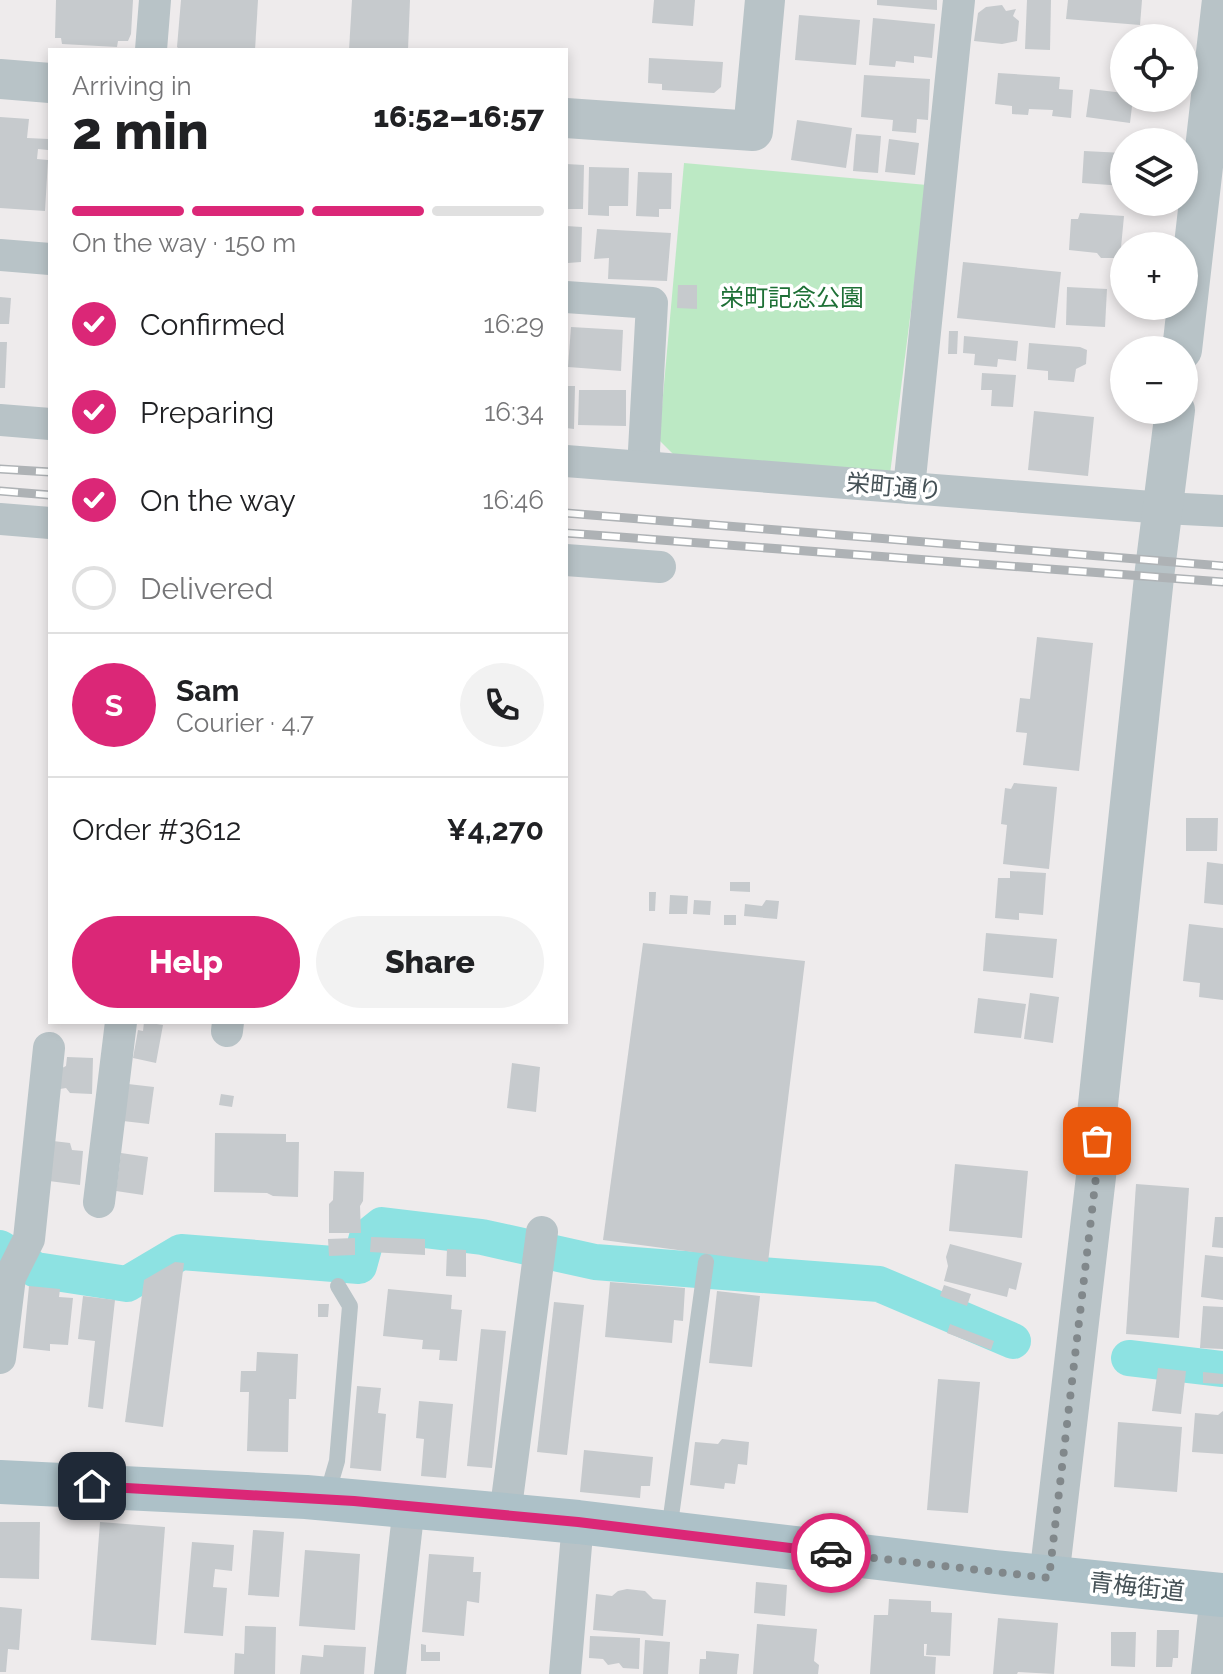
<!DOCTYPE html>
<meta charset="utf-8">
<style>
body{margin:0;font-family:Raleway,"Noto Sans JP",sans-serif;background:#f2f2f2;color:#202124;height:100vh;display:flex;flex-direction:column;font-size:30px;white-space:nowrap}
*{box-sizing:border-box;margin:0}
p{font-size:26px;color:#757577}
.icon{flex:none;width:44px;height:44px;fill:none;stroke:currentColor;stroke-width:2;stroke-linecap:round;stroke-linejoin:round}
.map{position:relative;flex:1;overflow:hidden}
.drawer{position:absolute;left:48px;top:48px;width:520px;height:976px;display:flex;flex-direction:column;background:#fff;border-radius:0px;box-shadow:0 4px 12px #0003}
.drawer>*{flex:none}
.buttons{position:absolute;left:1110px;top:24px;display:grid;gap:16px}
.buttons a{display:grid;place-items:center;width:88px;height:88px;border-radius:50%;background:#fff;box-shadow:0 4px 12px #0003;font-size:40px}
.pin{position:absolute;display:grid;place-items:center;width:68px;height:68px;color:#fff;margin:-34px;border-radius:16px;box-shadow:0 4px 12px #0006}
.courier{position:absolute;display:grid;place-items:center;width:80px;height:80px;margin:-40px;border:6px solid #db2777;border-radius:50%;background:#fff;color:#222;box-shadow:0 2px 10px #0007}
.summary em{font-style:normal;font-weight:800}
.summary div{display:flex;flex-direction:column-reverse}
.summary{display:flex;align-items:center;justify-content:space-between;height:136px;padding:0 24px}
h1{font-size:52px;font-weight:800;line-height:60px}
.bar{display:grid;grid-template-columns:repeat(4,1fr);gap:12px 8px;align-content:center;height:96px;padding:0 24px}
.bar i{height:10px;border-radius:6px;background:#e0e0e0}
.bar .on{background:#db2777}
.bar p{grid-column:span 4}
.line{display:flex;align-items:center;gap:20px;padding:0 24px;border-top:2px solid #e0e0e0}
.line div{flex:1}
.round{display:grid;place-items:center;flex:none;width:84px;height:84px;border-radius:42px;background:#f2f2f2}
ol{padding:0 24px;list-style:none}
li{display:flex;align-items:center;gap:24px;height:88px}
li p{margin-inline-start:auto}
li .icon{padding:8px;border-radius:50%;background:#db2777;color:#fff;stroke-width:4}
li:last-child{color:#757577}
li i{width:44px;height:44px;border:4px solid #e0e0e0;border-radius:50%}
.cta{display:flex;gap:16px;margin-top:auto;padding:16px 24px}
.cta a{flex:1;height:92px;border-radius:48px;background:#db2777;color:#fff;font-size:32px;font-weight:800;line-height:92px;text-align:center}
.cta a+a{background:#f2f2f2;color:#202124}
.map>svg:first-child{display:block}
.green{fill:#bce9c4}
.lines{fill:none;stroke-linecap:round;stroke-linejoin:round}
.canal{stroke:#8de2e2;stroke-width:36}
.building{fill:#c6cacd}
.service{stroke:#b8c3c7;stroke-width:16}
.minor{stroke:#b8c3c7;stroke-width:32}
.tertiary{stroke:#b8c3c7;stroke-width:40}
.primary{stroke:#adc1c8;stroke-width:44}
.rail-casing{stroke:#aeb2b5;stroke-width:9}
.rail{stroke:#fff;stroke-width:6;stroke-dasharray:18;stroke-linecap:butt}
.done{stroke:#81888b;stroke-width:8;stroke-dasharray:0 14.4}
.route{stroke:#db2777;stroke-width:10}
.labels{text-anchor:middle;stroke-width:7;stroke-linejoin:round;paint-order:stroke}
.park-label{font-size:24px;fill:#1e7036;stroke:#fff}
.street-label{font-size:24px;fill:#465257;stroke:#fff}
</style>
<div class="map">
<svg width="1223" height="1674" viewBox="0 0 1223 1674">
<rect width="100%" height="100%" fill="#eeebec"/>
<path class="green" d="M 684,163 L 927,185 L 890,474 L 673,454 L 659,440 Z"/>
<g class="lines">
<g class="canal">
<path d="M 0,1248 L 36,1270 L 127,1284 L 181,1252 L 359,1266 L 367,1237 L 382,1225 L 482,1237 L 595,1262 L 879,1284 L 1013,1341"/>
<path d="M 1129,1358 L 1223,1369"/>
</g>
</g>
<g class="building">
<path d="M 56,0 L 133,0 L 131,34 L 128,41 L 118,41 L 117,47 L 62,44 L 61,38 L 55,38 Z"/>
<path d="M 181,0 L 258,0 L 255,50 L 180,50 L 177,47 Z"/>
<path d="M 352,0 L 410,0 L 408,50 L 349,50 Z"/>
<path d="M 654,0 L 695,0 L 693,26 L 652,23 Z"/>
<path d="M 877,0 L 937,0 L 937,10 L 877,5 Z"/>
<path d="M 1027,0 L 1051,0 L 1050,50 L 1025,49 Z"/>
<path d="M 1068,0 L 1142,0 L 1140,25 L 1066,19 Z"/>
<path d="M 1002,5 L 1006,11 L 1016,9 L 1013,16 L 1019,21 L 1017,41 L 1002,44 L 974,41 L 978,13 L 986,7 Z"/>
<path d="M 799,15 L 860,20 L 856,65 L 795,60 Z"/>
<path d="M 873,18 L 935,24 L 932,58 L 914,56 L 914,63 L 896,61 L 895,67 L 869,65 Z"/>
<path d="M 649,58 L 723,62 L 721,87 L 714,93 L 662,90 L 662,84 L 648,83 Z"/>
<path d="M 998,73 L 1060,77 L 1059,89 L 1073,90 L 1071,118 L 1052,116 L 1053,110 L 1029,109 L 1028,115 L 1012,114 L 1012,106 L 995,104 Z"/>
<path d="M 864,75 L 930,79 L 928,120 L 917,119 L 916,133 L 892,131 L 893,120 L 861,117 Z"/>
<path d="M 1090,89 L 1124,93 L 1124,98 L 1133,98 L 1130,123 L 1086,117 Z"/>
<path d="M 0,117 L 29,119 L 27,138 L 49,139 L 48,150 L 38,149 L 37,159 L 48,160 L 45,211 L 0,208 Z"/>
<path d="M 797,120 L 852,128 L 846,168 L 791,160 Z"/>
<path d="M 856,134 L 881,136 L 878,173 L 853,171 Z"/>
<path d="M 889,139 L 919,143 L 915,175 L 885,172 Z"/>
<path d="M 1084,151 L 1124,153 L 1124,186 L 1082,183 Z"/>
<path d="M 566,164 L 584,165 L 583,209 L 566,209 Z"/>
<path d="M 589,167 L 629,168 L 628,206 L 609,206 L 609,216 L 588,215 Z"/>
<path d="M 638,172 L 672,173 L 671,209 L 659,209 L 659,217 L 636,216 Z"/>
<path d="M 1080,213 L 1124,216 L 1120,258 L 1101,258 L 1097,253 L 1069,250 L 1071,219 L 1078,219 Z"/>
<path d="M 566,226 L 582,227 L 581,262 L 568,263 L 566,261 Z"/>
<path d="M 597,229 L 671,233 L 667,281 L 608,279 L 609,258 L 594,259 Z"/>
<path d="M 963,262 L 1061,272 L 1055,328 L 957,318 Z"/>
<path d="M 678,285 L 697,285 L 697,309 L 677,308 Z"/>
<path d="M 1067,287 L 1107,289 L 1105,327 L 1066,325 Z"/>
<path d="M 0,297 L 11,298 L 9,324 L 0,324 Z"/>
<path d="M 571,327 L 623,330 L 621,371 L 568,367 Z"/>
<path d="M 949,331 L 958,331 L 957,354 L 948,354 Z"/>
<path d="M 964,336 L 1018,341 L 1016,361 L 998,359 L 997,367 L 974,365 L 975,354 L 963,353 Z"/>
<path d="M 0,342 L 7,342 L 5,388 L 0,388 Z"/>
<path d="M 1029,343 L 1080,347 L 1087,350 L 1086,364 L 1076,369 L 1074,382 L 1048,380 L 1048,371 L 1027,369 Z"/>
<path d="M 982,373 L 1016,375 L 1013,407 L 991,406 L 992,390 L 981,390 Z"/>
<path d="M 566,386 L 575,386 L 574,429 L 566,428 Z"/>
<path d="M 579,390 L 626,390 L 626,426 L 578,425 Z"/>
<path d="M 1034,411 L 1094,417 L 1088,476 L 1028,470 Z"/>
<path d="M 1037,637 L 1093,643 L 1079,771 L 1023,765 L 1027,733 L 1016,732 L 1020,698 L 1030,699 Z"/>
<path d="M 1014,783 L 1057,787 L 1049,869 L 1003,864 L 1007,825 L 1001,824 L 1005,788 L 1011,789 Z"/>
<path d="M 1186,818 L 1218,818 L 1217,851 L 1186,851 Z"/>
<path d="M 1207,862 L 1223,864 L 1223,905 L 1204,903 Z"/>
<path d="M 1010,871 L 1046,873 L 1043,915 L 1019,913 L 1019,920 L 995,918 L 998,878 L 1010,878 Z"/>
<path d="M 730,882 L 750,882 L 750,892 L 730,891 Z"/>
<path d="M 649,892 L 656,892 L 655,911 L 649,911 Z"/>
<path d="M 670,895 L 688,896 L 687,914 L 669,914 Z"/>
<path d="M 694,900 L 711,901 L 710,915 L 693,914 Z"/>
<path d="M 766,900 L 779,901 L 777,919 L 744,916 L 745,904 L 762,906 Z"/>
<rect x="724" y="915" width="12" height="10"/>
<path d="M 1189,924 L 1223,928 L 1223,1000 L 1199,997 L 1200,983 L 1183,981 Z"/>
<path d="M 986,933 L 1057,939 L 1053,978 L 983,971 Z"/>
<path d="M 643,943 L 805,961 L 768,1262 L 603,1240 Z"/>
<path d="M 1030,993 L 1059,997 L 1053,1043 L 1024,1039 Z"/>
<path d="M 978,998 L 1026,1004 L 1021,1038 L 974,1033 Z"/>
<path d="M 144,1022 L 163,1025 L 156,1063 L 133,1058 L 138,1030 L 143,1031 Z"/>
<path d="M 67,1057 L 93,1058 L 92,1094 L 70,1093 L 66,1088 L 60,1089 L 60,1069 L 66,1066 Z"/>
<path d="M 512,1063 L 540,1067 L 536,1112 L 507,1108 Z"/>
<path d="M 128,1084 L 154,1087 L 149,1124 L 123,1121 Z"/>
<path d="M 221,1094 L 234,1096 L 232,1107 L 219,1105 Z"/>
<path d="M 215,1133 L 286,1134 L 286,1142 L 299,1142 L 298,1197 L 273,1196 L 267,1193 L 214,1192 Z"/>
<path d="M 53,1141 L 70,1143 L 72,1150 L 83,1151 L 80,1185 L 49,1181 Z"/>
<path d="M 121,1153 L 148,1157 L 143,1195 L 116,1191 Z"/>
<path d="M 955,1164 L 1028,1171 L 1022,1238 L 949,1231 Z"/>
<path d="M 334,1171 L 364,1172 L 363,1201 L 360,1206 L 361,1233 L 329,1233 L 329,1204 L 333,1200 Z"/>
<path d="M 1136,1184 L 1189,1188 L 1179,1338 L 1126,1334 Z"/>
<path d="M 1215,1217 L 1223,1217 L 1223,1248 L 1212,1247 Z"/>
<path d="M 371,1237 L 425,1239 L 425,1255 L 370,1252 Z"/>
<path d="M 355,1238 L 355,1255 L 329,1256 L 328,1239 Z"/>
<path d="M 950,1244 L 1022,1263 L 1016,1290 L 1009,1288 L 1007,1297 L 944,1281 L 948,1266 L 946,1257 Z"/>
<path d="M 447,1249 L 466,1250 L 466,1277 L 446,1276 Z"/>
<path d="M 1205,1255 L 1223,1257 L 1223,1300 L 1201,1297 Z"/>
<path d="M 175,1262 L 184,1263 L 163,1427 L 125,1422 L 144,1280 Z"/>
<path d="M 610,1282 L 685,1288 L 683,1321 L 674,1320 L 672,1343 L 605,1337 Z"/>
<path d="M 944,1285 L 971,1294 L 967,1306 L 940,1296 Z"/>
<path d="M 29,1286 L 60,1289 L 59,1297 L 73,1298 L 68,1345 L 50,1344 L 50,1351 L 23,1348 Z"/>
<path d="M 388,1289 L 452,1295 L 451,1309 L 462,1310 L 457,1361 L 439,1360 L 440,1350 L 422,1349 L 423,1340 L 383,1336 Z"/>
<path d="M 717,1291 L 760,1296 L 752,1367 L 709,1363 Z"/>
<path d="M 83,1296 L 115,1300 L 103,1409 L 88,1407 L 95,1341 L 78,1339 Z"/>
<path d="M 554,1302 L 584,1305 L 567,1455 L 537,1452 Z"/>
<path d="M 318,1304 L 329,1304 L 328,1317 L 318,1317 Z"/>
<path d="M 1203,1306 L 1223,1307 L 1223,1349 L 1200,1348 Z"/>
<path d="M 950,1324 L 994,1341 L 991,1350 L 947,1333 Z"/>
<path d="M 481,1329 L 506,1331 L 492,1468 L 467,1466 Z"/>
<path d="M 257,1352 L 298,1354 L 296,1399 L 289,1399 L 288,1452 L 247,1451 L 249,1392 L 240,1392 L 241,1371 L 256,1371 Z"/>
<path d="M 1158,1368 L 1186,1371 L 1181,1414 L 1152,1411 Z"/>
<path d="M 1203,1372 L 1223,1374 L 1223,1384 L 1203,1383 Z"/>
<path d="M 938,1379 L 980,1382 L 968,1513 L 927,1510 Z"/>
<path d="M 357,1386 L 381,1388 L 378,1413 L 386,1414 L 381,1471 L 350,1468 Z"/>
<path d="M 419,1401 L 453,1404 L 446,1478 L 421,1476 L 424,1439 L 416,1438 Z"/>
<path d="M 1223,1411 L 1223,1454 L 1192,1452 L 1195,1413 L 1218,1415 Z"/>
<path d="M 1118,1422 L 1182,1427 L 1177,1492 L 1114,1487 Z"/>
<path d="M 722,1439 L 749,1442 L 747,1465 L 738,1464 L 735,1484 L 725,1483 L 724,1489 L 690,1485 L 695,1442 L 718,1444 Z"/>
<path d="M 584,1450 L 653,1457 L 650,1486 L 641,1486 L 640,1498 L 580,1492 Z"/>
<path d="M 0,1522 L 40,1522 L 39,1579 L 0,1578 Z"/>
<path d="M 100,1522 L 165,1527 L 156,1645 L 91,1640 Z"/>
<path d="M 253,1530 L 284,1532 L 279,1597 L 248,1595 Z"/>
<path d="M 192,1542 L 234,1545 L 232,1571 L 215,1569 L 213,1587 L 227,1588 L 223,1636 L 184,1633 Z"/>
<path d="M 305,1550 L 360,1554 L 355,1630 L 299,1626 Z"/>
<path d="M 429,1554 L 474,1557 L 473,1572 L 481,1572 L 479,1603 L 467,1601 L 464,1636 L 422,1632 Z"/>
<path d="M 756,1582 L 787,1585 L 785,1616 L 754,1613 Z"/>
<path d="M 627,1589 L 645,1591 L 653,1599 L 666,1600 L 663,1636 L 593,1630 L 596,1594 L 612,1596 L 618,1591 Z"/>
<path d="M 889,1599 L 931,1601 L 931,1612 L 952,1613 L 950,1656 L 926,1655 L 927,1644 L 924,1644 L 924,1656 L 936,1657 L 935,1674 L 870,1674 L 874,1615 L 888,1615 Z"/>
<path d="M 0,1607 L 22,1609 L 19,1650 L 8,1649 L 6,1672 L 0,1672 Z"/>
<path d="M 998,1618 L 1058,1623 L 1054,1674 L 1018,1672 L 1017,1674 L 993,1674 Z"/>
<path d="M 757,1624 L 817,1629 L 814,1661 L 819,1665 L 818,1674 L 753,1674 Z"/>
<path d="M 245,1626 L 276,1627 L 275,1674 L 234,1674 L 235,1653 L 244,1654 Z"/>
<path d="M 1157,1630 L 1179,1630 L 1178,1658 L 1173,1658 L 1172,1667 L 1156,1667 Z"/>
<path d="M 1111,1632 L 1136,1632 L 1135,1667 L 1111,1666 Z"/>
<path d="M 590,1636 L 640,1638 L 639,1669 L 623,1668 L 619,1663 L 608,1665 L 603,1659 L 589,1658 Z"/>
<path d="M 645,1640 L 670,1642 L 668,1674 L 643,1674 Z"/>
<path d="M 421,1644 L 426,1645 L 426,1652 L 440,1652 L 440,1661 L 421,1661 Z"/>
<path d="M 324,1645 L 366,1647 L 364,1674 L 300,1674 L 302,1655 L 323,1657 Z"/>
<path d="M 706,1651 L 739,1654 L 737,1674 L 699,1674 L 700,1659 L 706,1659 Z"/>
</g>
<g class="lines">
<g class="service">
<path d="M 327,1495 L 337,1461 L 350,1306 L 338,1286"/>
<path d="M 669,1531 L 706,1262"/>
</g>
<g class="minor">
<path d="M 151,50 L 155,0"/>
<path d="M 0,255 L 50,259"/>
<path d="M 566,297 L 652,303 L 644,450 L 645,466"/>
<path d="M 0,420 L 50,424"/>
<path d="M 566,461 L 1164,508 L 1223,511"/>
<path d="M 909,488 L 959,0"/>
<path d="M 0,519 L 50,523"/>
<path d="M 566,560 L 660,567"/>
<path d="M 227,1031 L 228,1022"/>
<path d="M 99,1202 L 121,1022"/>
<path d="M 0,1358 L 10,1277 L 29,1239 L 49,1048"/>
<path d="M 505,1515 L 542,1232"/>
<path d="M 390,1674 L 409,1506"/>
<path d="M 565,1674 L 578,1522"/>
<path d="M 1207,1674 L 1216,1595"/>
</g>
<g class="tertiary">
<path d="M 0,79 L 50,83"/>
<path d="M 566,118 L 753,131 L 765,0"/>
<path d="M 1182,350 L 1222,0"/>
<path d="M 1049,1578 L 1097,1168 L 1097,1114 L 1154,577 L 1175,410"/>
</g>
<path class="primary" d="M 0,1482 L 306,1497 L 505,1515 L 578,1522 L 995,1572 L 1223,1595"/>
<defs>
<g id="rail">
<path d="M 0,469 L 50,472"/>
<path d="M 0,491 L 50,495"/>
<path d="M 566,513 L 1223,566"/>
<path d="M 566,533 L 1223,582"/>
</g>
</defs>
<use href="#rail" class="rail-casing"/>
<use href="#rail" class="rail"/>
</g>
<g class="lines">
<path class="done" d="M 831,1553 L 1049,1578 L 1097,1168 L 1097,1141"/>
<path class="route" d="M 92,1486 L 354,1501 L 578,1522 L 831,1553"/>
</g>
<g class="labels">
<g class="park-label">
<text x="792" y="306">栄町記念公園</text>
</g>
<g class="street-label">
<text transform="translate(894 487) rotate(5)" y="8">栄町通り</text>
<text transform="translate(1137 1587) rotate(6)" y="8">青梅街道</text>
</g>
</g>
</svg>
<div class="buttons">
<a><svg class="icon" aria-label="locate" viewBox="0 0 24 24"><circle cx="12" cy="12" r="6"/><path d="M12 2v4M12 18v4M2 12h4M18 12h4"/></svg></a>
<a><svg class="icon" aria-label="layers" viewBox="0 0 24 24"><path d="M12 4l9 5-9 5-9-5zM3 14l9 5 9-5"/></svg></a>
<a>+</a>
<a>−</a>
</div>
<div class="pin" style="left:1097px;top:1141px;background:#ea580c"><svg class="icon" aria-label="bag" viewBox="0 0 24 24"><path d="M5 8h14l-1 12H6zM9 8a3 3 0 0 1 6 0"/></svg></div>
<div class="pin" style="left:92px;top:1486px;background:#1f2937"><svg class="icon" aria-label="home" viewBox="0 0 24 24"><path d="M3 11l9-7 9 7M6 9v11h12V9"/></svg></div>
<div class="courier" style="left:831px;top:1553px"><svg class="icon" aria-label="car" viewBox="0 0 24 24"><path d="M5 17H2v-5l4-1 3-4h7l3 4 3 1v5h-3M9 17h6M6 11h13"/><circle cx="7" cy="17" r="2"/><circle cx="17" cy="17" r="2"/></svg></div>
<section class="drawer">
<div class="summary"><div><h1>2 min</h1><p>Arriving in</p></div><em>16:52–16:57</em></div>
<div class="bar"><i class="on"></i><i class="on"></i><i class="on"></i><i></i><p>On the way · 150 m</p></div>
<ol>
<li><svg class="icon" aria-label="check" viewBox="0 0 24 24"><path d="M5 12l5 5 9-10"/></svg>Confirmed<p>16:29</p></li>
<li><svg class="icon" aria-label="check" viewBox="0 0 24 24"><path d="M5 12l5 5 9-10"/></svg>Preparing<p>16:34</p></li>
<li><svg class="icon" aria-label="check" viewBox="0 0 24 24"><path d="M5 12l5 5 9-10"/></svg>On the way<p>16:46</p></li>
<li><i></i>Delivered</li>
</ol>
<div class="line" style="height:144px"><b class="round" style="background:#db2777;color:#fff">S</b><div><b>Sam</b><p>Courier · 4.7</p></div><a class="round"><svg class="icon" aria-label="phone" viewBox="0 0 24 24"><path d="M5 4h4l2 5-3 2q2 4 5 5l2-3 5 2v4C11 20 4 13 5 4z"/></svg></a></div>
<div class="line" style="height:104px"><div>Order #3612</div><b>¥4,270</b></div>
<div class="cta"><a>Help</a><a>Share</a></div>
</section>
</div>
